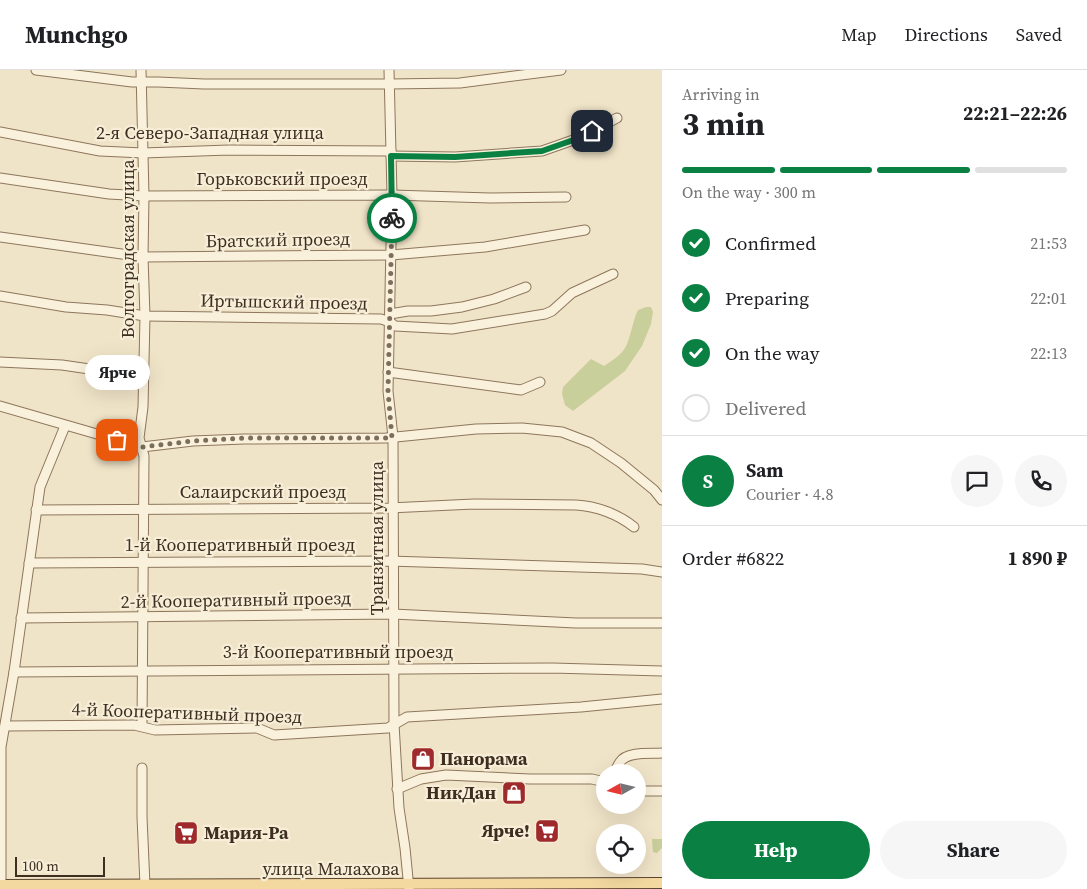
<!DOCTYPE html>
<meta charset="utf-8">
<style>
body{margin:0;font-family:"Source Serif 4",serif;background:#f6f6f6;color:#202124;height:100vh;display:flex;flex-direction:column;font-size:19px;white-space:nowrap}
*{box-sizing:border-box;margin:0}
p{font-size:16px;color:#757577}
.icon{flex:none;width:28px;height:28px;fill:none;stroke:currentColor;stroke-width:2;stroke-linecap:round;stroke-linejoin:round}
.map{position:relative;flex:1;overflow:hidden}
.details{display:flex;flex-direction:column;background:#fff;width:425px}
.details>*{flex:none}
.needle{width:32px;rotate:262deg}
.buttons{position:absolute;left:596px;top:694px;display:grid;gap:10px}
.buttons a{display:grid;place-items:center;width:50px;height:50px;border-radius:50%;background:#fff;box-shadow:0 5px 20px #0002;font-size:25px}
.scale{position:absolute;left:15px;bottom:12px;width:90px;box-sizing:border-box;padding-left:5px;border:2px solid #3d2e20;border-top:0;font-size:14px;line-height:18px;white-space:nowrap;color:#3d2e20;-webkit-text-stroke:4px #f7eed8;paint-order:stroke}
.pin{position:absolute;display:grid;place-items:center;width:42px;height:42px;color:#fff;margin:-21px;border-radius:10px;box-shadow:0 2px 8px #0006}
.courier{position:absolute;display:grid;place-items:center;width:50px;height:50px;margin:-25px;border:4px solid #0b8043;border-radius:50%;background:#fff;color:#222;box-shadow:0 1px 6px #0007}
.bubble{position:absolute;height:35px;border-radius:18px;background:#fff;box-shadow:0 5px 20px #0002;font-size:16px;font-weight:700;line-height:35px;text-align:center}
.summary em{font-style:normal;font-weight:700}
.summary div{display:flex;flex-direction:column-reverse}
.summary{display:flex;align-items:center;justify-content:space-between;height:85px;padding:0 20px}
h1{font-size:32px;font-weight:700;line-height:38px}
.bar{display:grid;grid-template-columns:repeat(4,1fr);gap:8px 5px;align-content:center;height:60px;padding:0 20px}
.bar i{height:6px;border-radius:4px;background:#e0e0e0}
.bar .on{background:#0b8043}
.bar p{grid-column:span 4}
.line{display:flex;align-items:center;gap:12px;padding:0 20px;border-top:1px solid #e0e0e0}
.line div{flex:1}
.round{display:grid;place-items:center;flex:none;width:52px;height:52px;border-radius:26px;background:#f6f6f6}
ol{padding:0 20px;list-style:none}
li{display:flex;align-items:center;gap:15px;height:55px}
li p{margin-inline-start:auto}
li .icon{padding:5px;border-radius:50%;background:#0b8043;color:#fff;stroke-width:4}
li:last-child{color:#757577}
li i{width:28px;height:28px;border:2px solid #e0e0e0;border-radius:50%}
.action{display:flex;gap:10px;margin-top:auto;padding:10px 20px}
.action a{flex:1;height:58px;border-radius:30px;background:#0b8043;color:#fff;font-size:20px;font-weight:700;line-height:58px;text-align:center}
.action a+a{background:#f6f6f6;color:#202124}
header{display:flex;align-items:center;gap:30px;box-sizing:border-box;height:70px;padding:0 25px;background:#fff;border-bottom:1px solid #e0e0e0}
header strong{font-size:24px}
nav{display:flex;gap:28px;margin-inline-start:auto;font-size:18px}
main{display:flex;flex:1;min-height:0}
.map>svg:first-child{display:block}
.green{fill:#c9cf9b}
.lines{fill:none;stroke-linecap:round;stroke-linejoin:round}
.minor-casing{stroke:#8d765c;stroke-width:11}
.major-casing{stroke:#5b4430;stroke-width:12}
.minor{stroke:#faf1dc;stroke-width:9}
.major{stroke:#f3d9a0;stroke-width:10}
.done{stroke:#7c6e5b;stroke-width:5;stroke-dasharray:0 9}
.route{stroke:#0b8043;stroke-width:6}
.labels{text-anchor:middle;stroke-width:4.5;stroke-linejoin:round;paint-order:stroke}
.street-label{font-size:18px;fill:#3d2e20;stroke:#f7eed8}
.poi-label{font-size:18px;font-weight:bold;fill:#3d2e20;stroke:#f7eed8;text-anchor:start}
</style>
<header>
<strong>Munchgo</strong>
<nav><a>Map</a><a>Directions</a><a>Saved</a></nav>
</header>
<main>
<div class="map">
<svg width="662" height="819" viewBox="0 0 662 819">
<rect width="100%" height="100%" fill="#f0e4c8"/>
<g class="green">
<path d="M 646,237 L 651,237 L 653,242 L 651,254 L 642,276 L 625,301 L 573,341 L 565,335 L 562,324 L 563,317 L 591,289 L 604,296 C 611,291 618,287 623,281 C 630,273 632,252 638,240 Z"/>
<path d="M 652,769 L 662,769 L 662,778 L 657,783 L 653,782 Z"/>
</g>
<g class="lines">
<defs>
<g id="minor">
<path d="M 36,0 L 132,12 L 158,12 L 204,14 L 389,14 L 460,13 L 561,0"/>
<path d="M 141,0 L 144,126 L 143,187 L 145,246 L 143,337 L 139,368 L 144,386 L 142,656"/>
<path d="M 389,0 L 392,125 L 388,321 L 393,367 L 394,654 L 399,738 L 405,778 L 409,819"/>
<path d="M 0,62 L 100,81 L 143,83 L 229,80 L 391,81"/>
<path d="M 391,86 L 455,87 L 542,81 L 579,68 L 617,48"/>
<path d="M 0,108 L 109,124 L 144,126 L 392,125 L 490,128 L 566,127"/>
<path d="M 0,167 L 143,187 L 391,185 L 485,177 L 585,160"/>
<path d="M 0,226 L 66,237 L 107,240 L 145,246 L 381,249 L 390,252 L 395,256 L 452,259 L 545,244 L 552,241 L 572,223 L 613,204"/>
<path d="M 390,244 L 408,241 L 431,241 L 462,237 L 494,229 L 526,217"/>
<path d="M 0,292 L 62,295 L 144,307"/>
<path d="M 388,302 L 521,320 L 540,312"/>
<path d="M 0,336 L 142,377 L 193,371 L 244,369 L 386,368 L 476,359 L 522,358 L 562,362 L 591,373 L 621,393 L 654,420 L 662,430"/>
<path d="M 36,440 L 389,438 L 474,434 L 576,435 C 596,436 618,444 634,457"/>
<path d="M 29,493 L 389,491 L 642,499 L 662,502"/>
<path d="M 21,548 L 393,544 L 576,553 L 662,553"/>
<path d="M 14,602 L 552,598 L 662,601"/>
<path d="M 6,656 L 134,655 L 155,660 L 257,658 L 274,665 L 388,658 L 407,647 L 581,637 L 662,629"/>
<path d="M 142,698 L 142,747 L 145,815"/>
<path d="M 615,702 C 616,699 618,695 620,692 C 627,681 651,684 662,683"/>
<path d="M 397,719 L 421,709 L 446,705 L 530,709 L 592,709 L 605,712"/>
<path d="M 638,721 L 662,721"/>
<path d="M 1,815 L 1,677 L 14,602 L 40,417 L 65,356"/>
</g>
<path id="major" d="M 0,815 L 662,813"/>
</defs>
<use href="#minor" class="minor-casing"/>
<use href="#major" class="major-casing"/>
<use href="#minor" class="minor"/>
<use href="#major" class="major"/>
</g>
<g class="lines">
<path class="done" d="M 117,370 L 142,377 L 193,371 L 244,368 L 392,368 L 388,321 L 392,148"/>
<path class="route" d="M 392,148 L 391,86 L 455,87 L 542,81 L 579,68 L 592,61"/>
</g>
<defs>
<symbol id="shop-square" viewBox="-11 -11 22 22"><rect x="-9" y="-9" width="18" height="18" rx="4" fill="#9e2a2b" stroke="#f7eed8"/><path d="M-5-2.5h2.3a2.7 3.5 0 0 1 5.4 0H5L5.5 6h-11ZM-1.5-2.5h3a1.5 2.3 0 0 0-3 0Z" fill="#fff"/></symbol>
<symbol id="supermarket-square" viewBox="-11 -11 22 22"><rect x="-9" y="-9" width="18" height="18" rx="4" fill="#9e2a2b" stroke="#f7eed8"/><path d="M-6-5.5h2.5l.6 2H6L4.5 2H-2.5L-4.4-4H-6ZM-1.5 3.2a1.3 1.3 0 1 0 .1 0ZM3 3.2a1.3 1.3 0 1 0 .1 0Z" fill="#fff"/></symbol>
</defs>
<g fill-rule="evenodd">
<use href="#shop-square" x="409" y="675" width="28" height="28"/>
<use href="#shop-square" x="500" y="709" width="28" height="28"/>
<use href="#supermarket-square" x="533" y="747" width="28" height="28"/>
<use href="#supermarket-square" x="172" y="749" width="28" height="28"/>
</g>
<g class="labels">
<g class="street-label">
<text x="210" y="69">2-я Северо-Западная улица</text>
<text x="282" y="115">Горьковский проезд</text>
<text transform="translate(278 170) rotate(-1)" y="6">Братский проезд</text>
<text transform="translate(128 179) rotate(-90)" y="6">Волгоградская улица</text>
<text transform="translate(284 232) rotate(1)" y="6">Иртышский проезд</text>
<text x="263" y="428">Салаирский проезд</text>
<text transform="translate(377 468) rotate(-90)" y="6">Транзитная улица</text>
<text x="240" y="481">1-й Кооперативный проезд</text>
<text transform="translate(236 530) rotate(-1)" y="6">2-й Кооперативный проезд</text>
<text x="338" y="588">3-й Кооперативный проезд</text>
<text transform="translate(187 643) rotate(2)" y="6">4-й Кооперативный проезд</text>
<text x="331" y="805">улица Малахова</text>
</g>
<g class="poi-label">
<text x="440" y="695">Панорама</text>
<text x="496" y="729" text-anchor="end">НикДан</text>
<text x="530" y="767" text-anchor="end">Ярче!</text>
<text x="204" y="769">Мария-Ра</text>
</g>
</g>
</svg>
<div class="buttons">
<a><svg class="needle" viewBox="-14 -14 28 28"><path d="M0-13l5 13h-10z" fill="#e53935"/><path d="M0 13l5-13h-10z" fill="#757577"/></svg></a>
<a><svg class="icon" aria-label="locate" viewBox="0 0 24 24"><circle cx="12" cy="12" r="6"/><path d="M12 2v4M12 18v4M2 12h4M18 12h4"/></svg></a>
</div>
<div class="scale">100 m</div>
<div class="pin" style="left:117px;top:370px;background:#ea580c"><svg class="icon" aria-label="bag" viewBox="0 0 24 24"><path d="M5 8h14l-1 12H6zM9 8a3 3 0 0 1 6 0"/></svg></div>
<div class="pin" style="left:592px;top:61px;background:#1f2937"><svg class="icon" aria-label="home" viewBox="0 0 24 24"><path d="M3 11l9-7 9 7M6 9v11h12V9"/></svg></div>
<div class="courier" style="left:392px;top:148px"><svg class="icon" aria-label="bike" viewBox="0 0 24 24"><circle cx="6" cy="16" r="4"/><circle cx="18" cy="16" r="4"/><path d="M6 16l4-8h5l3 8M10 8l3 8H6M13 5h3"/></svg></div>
<div class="bubble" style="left:85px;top:285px;width:65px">Ярче</div>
</div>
<section class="details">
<div class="summary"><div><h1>3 min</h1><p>Arriving in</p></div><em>22:21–22:26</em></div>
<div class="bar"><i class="on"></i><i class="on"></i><i class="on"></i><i></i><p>On the way · 300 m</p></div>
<ol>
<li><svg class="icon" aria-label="check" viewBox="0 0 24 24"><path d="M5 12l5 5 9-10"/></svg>Confirmed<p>21:53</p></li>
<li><svg class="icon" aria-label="check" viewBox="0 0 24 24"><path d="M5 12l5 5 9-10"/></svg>Preparing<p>22:01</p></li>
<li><svg class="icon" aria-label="check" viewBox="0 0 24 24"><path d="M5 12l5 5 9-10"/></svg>On the way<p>22:13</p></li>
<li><i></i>Delivered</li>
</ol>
<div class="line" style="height:90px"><b class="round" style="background:#0b8043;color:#fff">S</b><div><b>Sam</b><p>Courier · 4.8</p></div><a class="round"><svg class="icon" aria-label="chat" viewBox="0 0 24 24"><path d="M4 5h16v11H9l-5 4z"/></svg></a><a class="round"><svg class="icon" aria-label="phone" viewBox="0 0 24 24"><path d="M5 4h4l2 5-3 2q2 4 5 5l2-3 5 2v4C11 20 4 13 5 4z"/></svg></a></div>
<div class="line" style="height:65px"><div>Order #6822</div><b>1 890 ₽</b></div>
<div class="action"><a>Help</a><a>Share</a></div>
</section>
</main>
